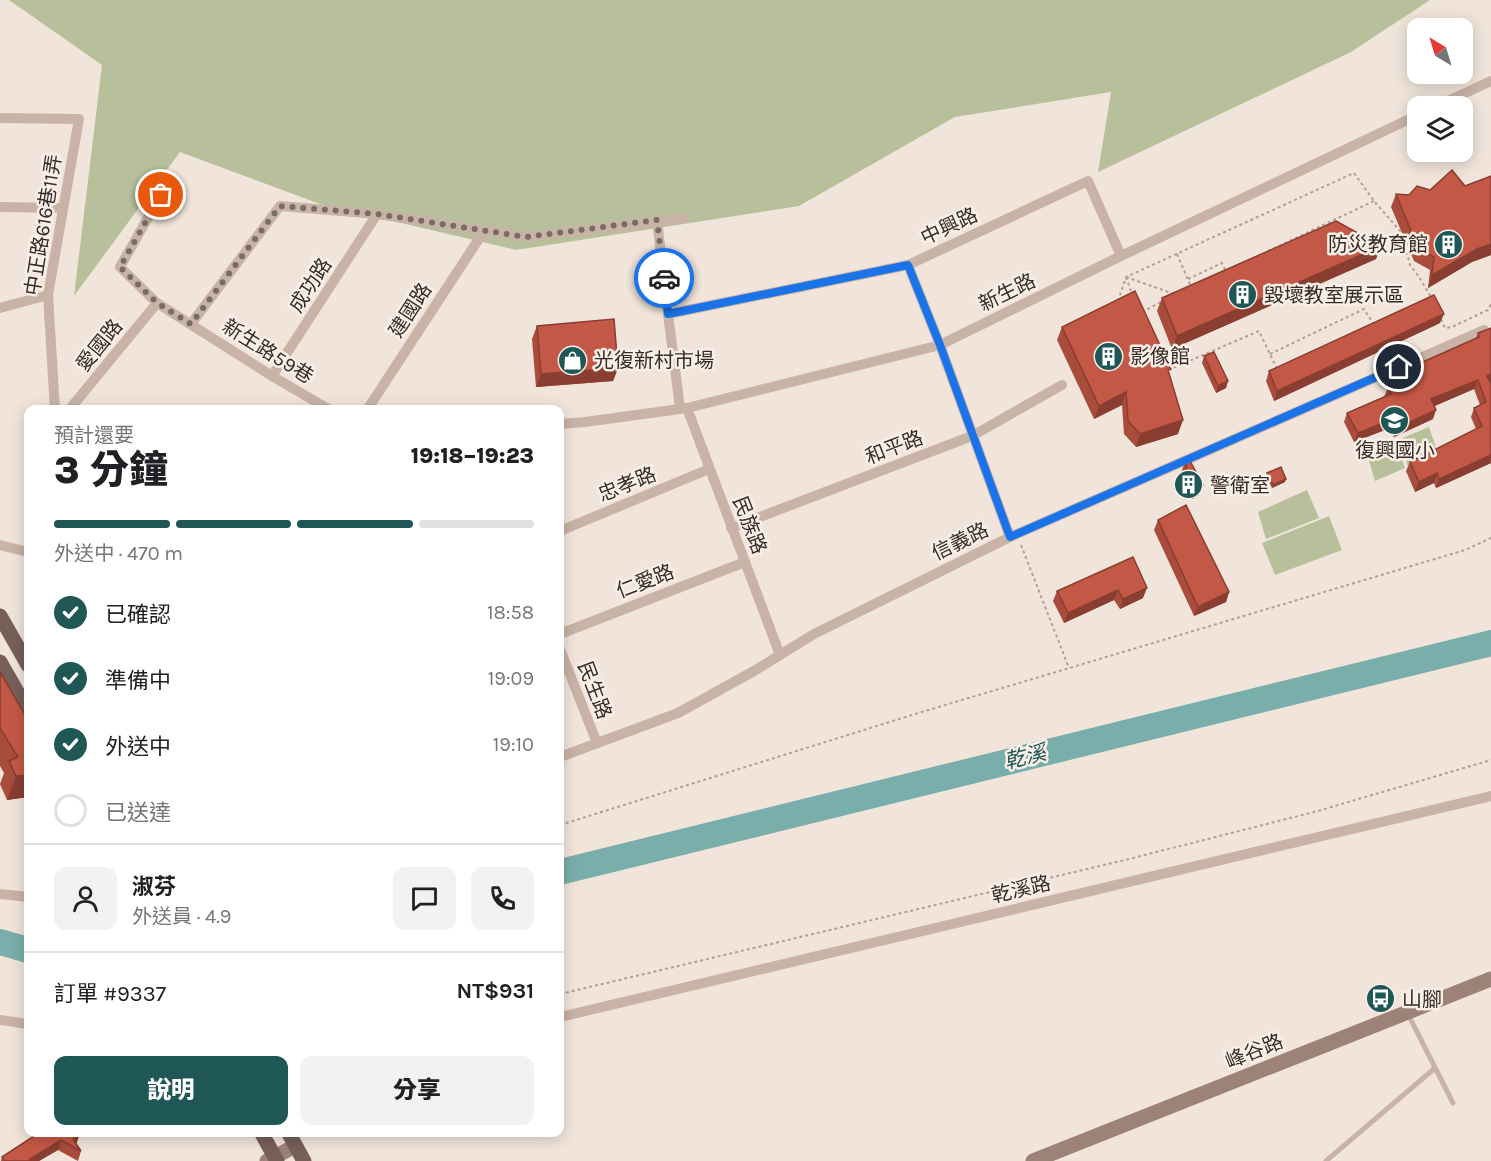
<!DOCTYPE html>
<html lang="zh-TW">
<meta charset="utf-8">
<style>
body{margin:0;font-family:Karla,"Noto Sans TC",sans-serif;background:#f2f2f2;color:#202124;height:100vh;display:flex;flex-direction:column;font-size:22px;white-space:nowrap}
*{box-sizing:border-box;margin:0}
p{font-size:20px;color:#757577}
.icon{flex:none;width:33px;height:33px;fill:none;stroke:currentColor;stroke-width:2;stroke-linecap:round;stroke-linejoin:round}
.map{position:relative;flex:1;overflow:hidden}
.drawer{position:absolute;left:24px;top:405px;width:540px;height:732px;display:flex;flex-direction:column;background:#fff;border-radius:12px;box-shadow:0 3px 15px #0003}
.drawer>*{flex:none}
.needle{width:39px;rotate:322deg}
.tools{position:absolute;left:1407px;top:18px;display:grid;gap:12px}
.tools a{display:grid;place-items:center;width:66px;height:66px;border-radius:12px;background:#fff;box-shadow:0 3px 15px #0003;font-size:30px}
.pin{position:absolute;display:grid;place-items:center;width:51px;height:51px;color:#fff;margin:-26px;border:3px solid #fff;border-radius:50%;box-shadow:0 2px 6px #0007}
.courier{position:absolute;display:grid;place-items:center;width:60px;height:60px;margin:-30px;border:4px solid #1a73e8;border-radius:50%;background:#fff;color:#222;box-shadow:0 2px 8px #0007}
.overview em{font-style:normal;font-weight:800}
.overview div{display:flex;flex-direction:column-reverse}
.overview{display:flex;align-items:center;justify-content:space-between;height:102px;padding:0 30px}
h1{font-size:39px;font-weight:800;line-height:45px}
.bar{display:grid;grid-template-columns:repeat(4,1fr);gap:9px 6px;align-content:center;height:72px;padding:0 30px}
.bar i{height:8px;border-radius:4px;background:#e0e0e0}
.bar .on{background:#1e5755}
.bar p{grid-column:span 4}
.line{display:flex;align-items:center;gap:15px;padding:0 30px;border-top:2px solid #e0e0e0}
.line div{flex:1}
.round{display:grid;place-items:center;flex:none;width:63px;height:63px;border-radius:12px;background:#f2f2f2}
ol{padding:0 30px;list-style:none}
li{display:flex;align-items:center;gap:18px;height:66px}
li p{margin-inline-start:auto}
li .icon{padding:6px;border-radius:50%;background:#1e5755;color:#fff;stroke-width:4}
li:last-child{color:#757577}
li i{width:33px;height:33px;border:3px solid #e0e0e0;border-radius:50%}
.primary-button{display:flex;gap:12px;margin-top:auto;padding:12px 30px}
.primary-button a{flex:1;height:69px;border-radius:12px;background:#1e5755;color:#fff;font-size:24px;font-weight:800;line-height:69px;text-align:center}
.primary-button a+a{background:#f2f2f2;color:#202124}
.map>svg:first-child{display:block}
.green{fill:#b7c09b}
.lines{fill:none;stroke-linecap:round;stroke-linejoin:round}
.river{stroke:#7aaeab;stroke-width:26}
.path{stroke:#b59d91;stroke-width:2;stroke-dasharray:3 3;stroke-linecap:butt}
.lane{stroke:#c9b3a7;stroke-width:5}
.street{stroke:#c9b3a7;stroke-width:10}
.secondary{stroke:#9d8278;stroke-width:15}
.primary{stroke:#776059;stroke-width:15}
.path-bridge{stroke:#b59d91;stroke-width:2;stroke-dasharray:3 3;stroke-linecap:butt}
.wall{fill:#a94c3c}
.shaded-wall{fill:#893e31}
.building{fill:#c45846;stroke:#893e31;stroke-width:1.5}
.done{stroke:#776c66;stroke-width:6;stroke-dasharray:0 10.8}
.route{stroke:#1a73e8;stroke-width:8}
.labels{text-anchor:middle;stroke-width:5;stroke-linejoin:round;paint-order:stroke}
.street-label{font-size:20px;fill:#362b27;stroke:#f9efe7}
.poi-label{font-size:20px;fill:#362b27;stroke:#f9efe7;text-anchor:start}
.water-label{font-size:21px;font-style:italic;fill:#1e5755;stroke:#f9efe7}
</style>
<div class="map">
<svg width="1491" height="1161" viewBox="0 0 1491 1161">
<rect width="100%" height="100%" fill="#f1e5db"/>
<g class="green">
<path d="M 9,0 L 1430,0 L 1351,52 L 1098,172 L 1111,92 L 955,117 L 799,206 L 516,250 L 320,204 L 180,152 L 74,296 L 102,65 Z"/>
<path d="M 1429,427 L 1438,454 L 1408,467 L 1400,439 Z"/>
<path d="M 1396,442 L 1405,468 L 1375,481 L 1367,454 Z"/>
<path d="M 1307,490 L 1319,518 L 1266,539 L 1258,512 Z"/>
<path d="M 1329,516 L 1342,550 L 1275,575 L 1262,543 Z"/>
</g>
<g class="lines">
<g class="river">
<path d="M 560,872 L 1491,643"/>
<path d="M 0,942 L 28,950"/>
</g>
<g class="path">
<path d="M 1268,251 L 1374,201"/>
<path d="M 1177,254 L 1191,287"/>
<path d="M 1126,277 L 1132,294"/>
<path d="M 1126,277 L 1174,294"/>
<path d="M 1118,301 L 1126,277 L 1354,173 L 1374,201 L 1402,233 L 1410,265 L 1419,277 L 1431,297"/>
<path d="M 1142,312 L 1161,302"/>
<path d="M 1441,319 L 1445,328 L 1452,327 L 1488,310 L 1491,304"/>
<path d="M 1270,354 L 1364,309 L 1374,325"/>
<path d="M 1168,370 L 1259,331 L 1277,369"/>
<path d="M 1021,545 L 1069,668"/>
<path d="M 560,825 L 915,714 L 1465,550 L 1491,538"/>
<path d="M 560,994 L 1125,860 L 1318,811 L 1491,760"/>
</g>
<g class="lane">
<path d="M 1408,1014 L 1453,1103"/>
<path d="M 1326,1161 L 1435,1068"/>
</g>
<g class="street">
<path d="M 1437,106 L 1491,81"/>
<path d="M 0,118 L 79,119 L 48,295 L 55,410"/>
<path d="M 171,177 L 120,267 L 157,303 L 272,376 L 330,410"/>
<path d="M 0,207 L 63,208"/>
<path d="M 657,220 L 668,314 L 680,408"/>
<path d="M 908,265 L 940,345 L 1010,537"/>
<path d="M 0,308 L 48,295"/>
<path d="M 668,314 L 908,265 L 1088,181 L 1121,256"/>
<path d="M 191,324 L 280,206 L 377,214 L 526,237 L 684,218"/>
<path d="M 272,376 L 377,214"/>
<path d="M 687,408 L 780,655"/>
<path d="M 69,410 L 157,303"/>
<path d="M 367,410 L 484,231"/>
<path d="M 560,424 L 585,422 L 687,408 L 940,345 L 1121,256 L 1418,115"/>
<path d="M 731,528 L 972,436 L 1062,385"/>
<path d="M 560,531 L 709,469"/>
<path d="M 0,545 L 28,552"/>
<path d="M 560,634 L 745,562"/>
<path d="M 560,649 L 597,743"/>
<path d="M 560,757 L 678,713 L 754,671 L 814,634 L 1010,537 L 1484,330"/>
<path d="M 0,894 L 28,897"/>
<path d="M 560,1017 L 1491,796"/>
<path d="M 0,1020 L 28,1024"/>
</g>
<g class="secondary">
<path d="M 267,1161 L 295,1146"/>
<path d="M 1033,1161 L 1491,979"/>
</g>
<g class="primary">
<path d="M 0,616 L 28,665"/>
<path d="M 0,662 L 28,711"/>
<path d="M 261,1132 L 277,1161"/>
<path d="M 288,1132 L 304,1161"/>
</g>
<path class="path-bridge" d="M 1188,279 L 1222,263 L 1226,272"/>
</g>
<g class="wall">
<path d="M 1491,176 L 1491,255 L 1472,262 L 1428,288 L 1430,270 L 1414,261 L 1391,207 L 1396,194 L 1409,195 L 1430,190 L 1465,186 Z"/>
<path d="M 1381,246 L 1376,259 L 1172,349 L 1157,311 L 1162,298 Z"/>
<path d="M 1440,323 L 1274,401 L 1266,381 L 1269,371 Z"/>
<path d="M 537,326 L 618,368 L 613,381 L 536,387 L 532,339 Z"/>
<path d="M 1062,327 L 1169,374 L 1178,434 L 1136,447 L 1124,434 L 1122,405 L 1094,419 L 1057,340 Z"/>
<path d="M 1478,333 L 1491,382 L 1490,382 L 1491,384 L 1491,463 L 1436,488 L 1434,483 L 1415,492 L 1406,471 L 1410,462 L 1476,429 L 1471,417 L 1474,408 L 1480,405 L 1474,389 L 1434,406 L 1433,419 L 1394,437 L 1390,428 L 1354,442 L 1344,422 L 1347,413 L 1384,397 L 1388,387 L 1411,377 L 1410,375 L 1414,366 L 1476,338 Z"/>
<path d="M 1204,356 L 1228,381 L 1226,388 L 1216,393 L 1202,363 Z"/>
<path d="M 1186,460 L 1199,495 L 1193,499 L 1184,498 L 1182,470 Z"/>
<path d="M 1267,473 L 1285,482 L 1272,488 L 1266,476 Z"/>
<path d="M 1158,520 L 1229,592 L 1226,602 L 1194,616 L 1154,530 Z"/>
<path d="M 1133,557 L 1143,598 L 1120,609 L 1114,600 L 1064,623 L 1053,601 L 1057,591 Z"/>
<path d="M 0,672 L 28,797 L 7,800 L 0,784 L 4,773 L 0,766 Z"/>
<path d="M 40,1132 L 79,1136 L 76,1144 L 81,1151 L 78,1161 L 58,1150 L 39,1161 L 1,1161 L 2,1157 Z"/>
</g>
<g class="shaded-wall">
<path d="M 1491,244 L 1491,255 L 1472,262 L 1428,288 L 1432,275 L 1477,249 Z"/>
<path d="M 1381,246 L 1376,259 L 1172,349 L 1177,336 Z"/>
<path d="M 1444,314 L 1440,323 L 1274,401 L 1277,391 Z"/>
<path d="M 618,368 L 613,381 L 536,387 L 541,374 Z"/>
<path d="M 1491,374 L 1491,382 L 1484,385 L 1487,376 Z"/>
<path d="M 1478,380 L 1474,389 L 1428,409 L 1431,399 Z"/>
<path d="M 1228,381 L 1226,388 L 1216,393 L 1218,386 Z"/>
<path d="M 1126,392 L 1122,405 L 1094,419 L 1099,406 Z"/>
<path d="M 1436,410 L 1433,419 L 1394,437 L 1397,428 Z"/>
<path d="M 1393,419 L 1390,428 L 1354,442 L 1358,433 Z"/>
<path d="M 1183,420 L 1178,434 L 1136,447 L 1140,434 Z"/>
<path d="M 1491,455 L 1491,463 L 1436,488 L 1439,479 Z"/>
<path d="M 1437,473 L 1434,483 L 1415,492 L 1419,482 Z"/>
<path d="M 1286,479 L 1285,482 L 1272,488 L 1273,485 Z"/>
<path d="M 1203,485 L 1199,495 L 1193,499 L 1184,498 L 1188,488 Z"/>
<path d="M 1147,588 L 1143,598 L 1120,609 L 1123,599 Z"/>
<path d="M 1118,590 L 1114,600 L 1064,623 L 1068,613 Z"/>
<path d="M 1229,592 L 1226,602 L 1194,616 L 1198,607 Z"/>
<path d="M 28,775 L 28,797 L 7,800 L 16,776 Z"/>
<path d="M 79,1136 L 76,1145 L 73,1139 Z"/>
<path d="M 61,1140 L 58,1150 L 39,1161 L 29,1161 L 30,1159 Z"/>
</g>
<g class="building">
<path d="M 1452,170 L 1465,186 L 1491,176 L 1491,244 L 1477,249 L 1432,275 L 1434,257 L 1418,248 L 1396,194 L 1409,195 L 1417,186 L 1430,190 Z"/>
<path d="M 1336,221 L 1381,246 L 1177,336 L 1162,298 Z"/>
<path d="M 1135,291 L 1171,369 L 1168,370 L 1183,420 L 1140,434 L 1128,421 L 1126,392 L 1099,406 L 1062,327 Z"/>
<path d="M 1434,295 L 1444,314 L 1277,391 L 1269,371 Z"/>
<path d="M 614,319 L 618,368 L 541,374 L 537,326 Z"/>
<path d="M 1491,328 L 1491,374 L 1487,376 L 1491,384 L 1491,455 L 1439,479 L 1437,473 L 1419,482 L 1410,462 L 1482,426 L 1474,408 L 1486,402 L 1478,380 L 1431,399 L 1436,410 L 1397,428 L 1393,419 L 1358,433 L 1347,413 L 1391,394 L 1388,387 L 1418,375 L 1414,366 L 1479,337 L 1478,333 Z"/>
<path d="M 1214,352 L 1228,381 L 1218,386 L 1204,356 Z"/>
<path d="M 1189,459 L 1203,485 L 1196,489 L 1188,488 L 1186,460 Z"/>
<path d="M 1281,467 L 1286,479 L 1273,485 L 1267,473 Z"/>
<path d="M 1186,505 L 1229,592 L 1198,607 L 1158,520 Z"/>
<path d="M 1133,557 L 1147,588 L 1123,599 L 1118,590 L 1068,613 L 1057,591 Z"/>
<path d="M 0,672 L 28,720 L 28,775 L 16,776 L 9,761 L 18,757 L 0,728 Z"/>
<path d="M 40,1132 L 77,1132 L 79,1136 L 73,1139 L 81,1151 L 61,1140 L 30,1159 L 29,1161 L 5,1161 L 2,1157 Z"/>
</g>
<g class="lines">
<path class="done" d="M 161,195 L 120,267 L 157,303 L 191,324 L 280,206 L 377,214 L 526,237 L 657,220 L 664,278"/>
<path class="route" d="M 664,278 L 668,314 L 908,265 L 940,345 L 1010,537 L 1399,367"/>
</g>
<defs>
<symbol id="building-disc" viewBox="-11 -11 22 22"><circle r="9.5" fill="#1e5755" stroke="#f9efe7"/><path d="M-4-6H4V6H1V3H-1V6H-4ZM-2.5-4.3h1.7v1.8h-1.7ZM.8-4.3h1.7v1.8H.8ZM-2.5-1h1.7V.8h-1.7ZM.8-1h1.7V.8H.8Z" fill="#fff"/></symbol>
<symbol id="shop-disc" viewBox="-11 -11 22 22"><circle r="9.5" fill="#1e5755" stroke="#f9efe7"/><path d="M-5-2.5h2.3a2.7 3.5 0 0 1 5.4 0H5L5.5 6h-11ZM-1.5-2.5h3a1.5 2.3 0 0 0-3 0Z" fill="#fff"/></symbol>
<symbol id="school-disc" viewBox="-11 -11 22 22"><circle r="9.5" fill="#1e5755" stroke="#f9efe7"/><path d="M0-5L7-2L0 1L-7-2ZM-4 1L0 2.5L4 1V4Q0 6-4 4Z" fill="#fff"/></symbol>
<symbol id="bus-disc" viewBox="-11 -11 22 22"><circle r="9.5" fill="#1e5755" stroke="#f9efe7"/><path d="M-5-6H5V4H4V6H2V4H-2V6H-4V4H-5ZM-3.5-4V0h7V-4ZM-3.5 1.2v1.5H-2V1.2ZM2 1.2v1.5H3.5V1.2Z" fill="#fff"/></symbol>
</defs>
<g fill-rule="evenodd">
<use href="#building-disc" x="1432" y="228" width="33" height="33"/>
<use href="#building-disc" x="1226" y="278" width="33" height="33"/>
<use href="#building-disc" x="1092" y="340" width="33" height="33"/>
<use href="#shop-disc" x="556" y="344" width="33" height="33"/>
<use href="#school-disc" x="1378" y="404" width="33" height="33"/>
<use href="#building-disc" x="1172" y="468" width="33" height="33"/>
<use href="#bus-disc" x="1364" y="982" width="33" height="33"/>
</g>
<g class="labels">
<g class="street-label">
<text transform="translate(43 225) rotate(-81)" y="7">中正路616巷11弄</text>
<text transform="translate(949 226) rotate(-25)" y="7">中興路</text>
<text transform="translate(310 285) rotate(-57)" y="7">成功路</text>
<text transform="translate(1007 292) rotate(-26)" y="7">新生路</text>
<text transform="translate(410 310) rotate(-57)" y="7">建國路</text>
<text transform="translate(99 345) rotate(-51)" y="7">愛國路</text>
<text transform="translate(268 351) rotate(32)" y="7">新生路59巷</text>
<text transform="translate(894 447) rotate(-21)" y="7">和平路</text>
<text transform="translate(627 484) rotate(-22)" y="7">忠孝路</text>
<text transform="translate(750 525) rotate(69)" y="7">民族路</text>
<text transform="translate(960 541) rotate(-26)" y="7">信義路</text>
<text transform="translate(645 581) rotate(-21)" y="7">仁愛路</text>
<text transform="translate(595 690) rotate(69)" y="7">民生路</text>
<text transform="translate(1021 889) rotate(-13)" y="7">乾溪路</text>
<text transform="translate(1254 1051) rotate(-22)" y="7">峰谷路</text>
</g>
<g class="poi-label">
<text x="1428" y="251" text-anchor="end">防災教育館</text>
<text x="1264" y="302">毀壞教室展示區</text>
<text x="1130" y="363">影像館</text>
<text x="594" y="367">光復新村市場</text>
<text x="1395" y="457" text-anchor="middle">復興國小</text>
<text x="1210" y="492">警衛室</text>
<text x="1402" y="1006">山腳</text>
</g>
<g class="water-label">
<text transform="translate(1025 757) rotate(-14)" y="7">乾溪</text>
</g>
</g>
</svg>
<div class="tools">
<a><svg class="needle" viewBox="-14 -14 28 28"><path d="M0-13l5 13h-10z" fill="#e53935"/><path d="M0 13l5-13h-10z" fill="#757577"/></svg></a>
<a><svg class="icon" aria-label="layers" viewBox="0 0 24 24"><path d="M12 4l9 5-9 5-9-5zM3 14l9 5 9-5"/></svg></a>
</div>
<div class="pin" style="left:161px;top:195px;background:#ea580c"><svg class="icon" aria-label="bag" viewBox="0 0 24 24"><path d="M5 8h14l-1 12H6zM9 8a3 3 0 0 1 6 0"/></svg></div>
<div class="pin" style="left:1399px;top:367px;background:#1f2937"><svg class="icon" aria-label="home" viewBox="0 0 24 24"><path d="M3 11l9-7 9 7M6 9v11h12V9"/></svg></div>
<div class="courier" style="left:664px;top:278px"><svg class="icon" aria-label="car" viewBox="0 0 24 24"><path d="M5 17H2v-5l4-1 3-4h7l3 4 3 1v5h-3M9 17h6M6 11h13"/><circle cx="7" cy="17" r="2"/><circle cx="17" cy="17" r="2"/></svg></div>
<section class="drawer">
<div class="overview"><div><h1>3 分鐘</h1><p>預計還要</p></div><em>19:18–19:23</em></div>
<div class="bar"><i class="on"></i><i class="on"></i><i class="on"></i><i></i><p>外送中 · 470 m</p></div>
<ol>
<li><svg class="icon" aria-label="check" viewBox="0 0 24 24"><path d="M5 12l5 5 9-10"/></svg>已確認<p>18:58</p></li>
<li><svg class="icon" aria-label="check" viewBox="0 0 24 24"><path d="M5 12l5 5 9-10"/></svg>準備中<p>19:09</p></li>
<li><svg class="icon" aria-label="check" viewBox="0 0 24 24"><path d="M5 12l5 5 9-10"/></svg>外送中<p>19:10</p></li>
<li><i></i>已送達</li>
</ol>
<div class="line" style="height:108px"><a class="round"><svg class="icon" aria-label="person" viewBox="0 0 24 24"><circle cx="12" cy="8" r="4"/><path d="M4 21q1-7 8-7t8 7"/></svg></a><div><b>淑芬</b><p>外送員 · 4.9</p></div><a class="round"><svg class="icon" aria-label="chat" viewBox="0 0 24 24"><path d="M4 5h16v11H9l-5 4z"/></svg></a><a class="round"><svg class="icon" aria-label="phone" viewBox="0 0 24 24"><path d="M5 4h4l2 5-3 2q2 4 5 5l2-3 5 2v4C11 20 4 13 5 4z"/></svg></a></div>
<div class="line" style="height:78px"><div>訂單 #9337</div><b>NT$931</b></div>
<div class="primary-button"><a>說明</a><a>分享</a></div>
</section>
</div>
